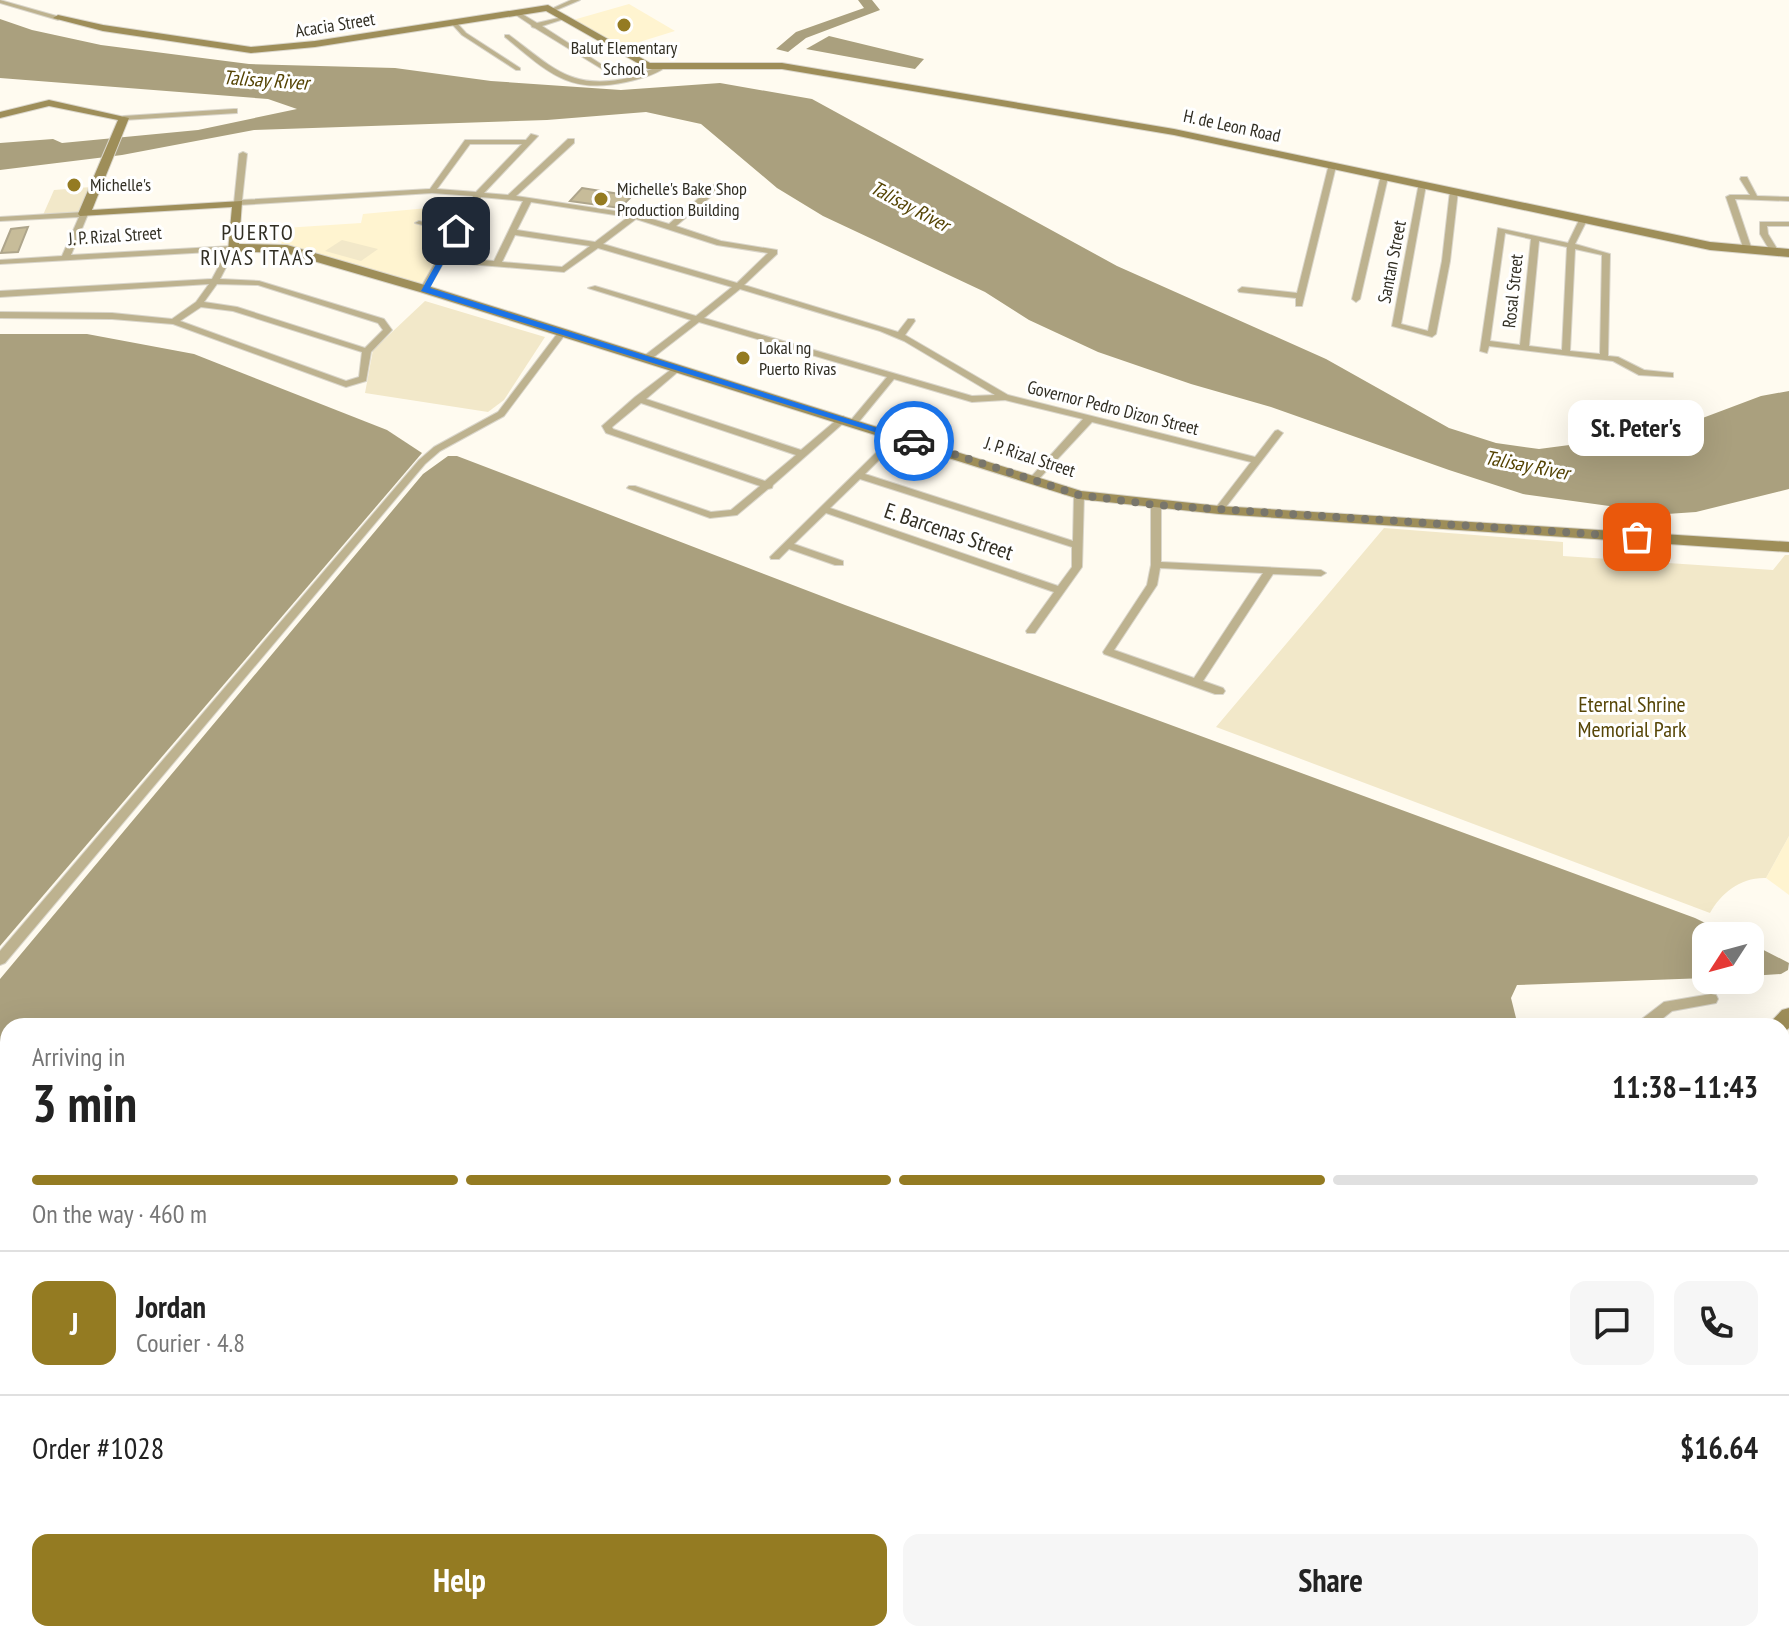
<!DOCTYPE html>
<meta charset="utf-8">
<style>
body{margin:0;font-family:"PT Sans Narrow",sans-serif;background:#f6f6f6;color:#222;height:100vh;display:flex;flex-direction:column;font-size:30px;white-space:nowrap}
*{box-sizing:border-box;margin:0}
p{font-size:26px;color:#767676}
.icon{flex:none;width:44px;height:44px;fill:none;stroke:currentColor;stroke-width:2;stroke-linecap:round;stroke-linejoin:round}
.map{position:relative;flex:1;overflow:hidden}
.drawer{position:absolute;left:0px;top:1018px;width:1790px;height:624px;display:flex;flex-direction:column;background:#fff;border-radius:24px 24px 0 0;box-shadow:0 8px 32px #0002}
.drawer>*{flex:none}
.needle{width:52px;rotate:234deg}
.controls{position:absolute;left:1692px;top:922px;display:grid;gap:16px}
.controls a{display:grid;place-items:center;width:72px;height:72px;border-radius:16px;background:#fff;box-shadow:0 8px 32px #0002;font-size:40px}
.pin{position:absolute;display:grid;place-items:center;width:68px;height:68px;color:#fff;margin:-34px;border-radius:16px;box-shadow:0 4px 12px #0006}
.courier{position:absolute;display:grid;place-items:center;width:80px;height:80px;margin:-40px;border:6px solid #1a73e8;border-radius:50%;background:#fff;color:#222;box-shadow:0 2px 10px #0007}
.bubble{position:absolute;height:56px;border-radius:16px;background:#fff;box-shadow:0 8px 32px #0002;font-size:26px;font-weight:800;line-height:56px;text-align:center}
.head em{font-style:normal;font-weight:800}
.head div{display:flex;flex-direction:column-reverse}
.head{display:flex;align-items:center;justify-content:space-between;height:136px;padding:0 32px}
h1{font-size:52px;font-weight:800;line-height:60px}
.bar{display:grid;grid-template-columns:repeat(4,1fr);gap:12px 8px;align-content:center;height:96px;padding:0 32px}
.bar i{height:10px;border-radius:6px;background:#e0e0e0}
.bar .selected{background:#947b22}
.bar p{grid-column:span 4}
.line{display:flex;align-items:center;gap:20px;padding:0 32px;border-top:2px solid #e0e0e0}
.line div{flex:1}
.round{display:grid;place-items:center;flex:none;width:84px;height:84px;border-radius:16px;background:#f6f6f6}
.action{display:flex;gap:16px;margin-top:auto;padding:16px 32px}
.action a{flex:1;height:92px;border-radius:16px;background:#947b22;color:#fff;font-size:32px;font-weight:800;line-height:92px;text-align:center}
.action a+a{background:#f6f6f6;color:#222}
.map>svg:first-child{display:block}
.built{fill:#fff4d0}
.green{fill:#f2e8c9}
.water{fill:#aaa07e}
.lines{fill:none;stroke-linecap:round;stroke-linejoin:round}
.river{fill:#aaa07e;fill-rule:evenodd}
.building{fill:#c7bc99;stroke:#aea58b;stroke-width:2}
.street-casing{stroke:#dad6cb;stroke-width:2}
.secondary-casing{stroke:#dad6cb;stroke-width:2}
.street{fill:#bdb28f;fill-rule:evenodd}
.secondary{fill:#9e8e59;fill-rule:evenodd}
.route{fill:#1a73e8}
.done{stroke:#79766b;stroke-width:8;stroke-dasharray:0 14.4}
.poi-dot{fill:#947b22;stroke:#fff;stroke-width:3}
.labels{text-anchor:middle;stroke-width:6;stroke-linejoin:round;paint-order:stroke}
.far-street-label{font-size:18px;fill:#312e23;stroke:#fff}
.far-poi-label{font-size:18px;fill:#312e23;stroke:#fff;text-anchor:start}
.far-water-label{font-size:20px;font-style:italic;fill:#554404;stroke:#fff}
.far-quarter-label{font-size:22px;letter-spacing:2px;fill:#312e23;stroke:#fff}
.street-label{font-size:22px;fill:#312e23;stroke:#fff}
.park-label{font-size:22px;fill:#574607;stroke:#fff}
</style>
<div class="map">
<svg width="1789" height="1642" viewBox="0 0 1789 1642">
<rect width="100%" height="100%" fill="#fffbf0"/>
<g class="built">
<path d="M 629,4 L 675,31 L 620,48 L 573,20 Z"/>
<path d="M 428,208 L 465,209 L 423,285 L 281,246 L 284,228 L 361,223 L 363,214 Z"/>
<path d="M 1789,836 L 1789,895 L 1766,878 Z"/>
</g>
<g class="green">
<path d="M 91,187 L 81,213 L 43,215 L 54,190 Z"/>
<path d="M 342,240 L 378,249 L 361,261 L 325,251 Z"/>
<path d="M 425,301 L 545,337 L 504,400 L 488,412 L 365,393 L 373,350 Z"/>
<path d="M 1384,528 L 1563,542 L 1563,556 L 1773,570 L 1785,555 L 1789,555 L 1789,836 L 1766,878 C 1741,877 1721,893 1710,913 L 1216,727 Z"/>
</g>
<g class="water">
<path d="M 0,19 L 32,30 L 101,45 L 249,64 L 395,68 L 491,81 L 621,90 L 720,83 L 812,99 L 1117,266 L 1326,359 L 1449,428 L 1496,443 L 1539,449 L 1615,439 L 1684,425 L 1761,396 L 1789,391 L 1789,489 L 1696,512 L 1667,514 L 1523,494 L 1449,470 L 1271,407 L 1191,384 L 1098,352 L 1029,320 L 985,292 L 823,216 L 777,188 L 701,124 L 646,112 L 547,120 L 254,130 L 122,155 L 0,170 L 0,143 L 53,139 L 62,143 L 198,130 L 297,109 L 268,99 L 0,78 Z"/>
<path d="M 829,36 L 924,59 L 915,69 L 806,49 Z"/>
<path d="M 0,334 L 87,334 L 194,354 L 387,430 L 422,453 L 0,946 Z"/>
<path d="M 448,456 L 457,456 L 845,605 L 1695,918 L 1732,936 L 1706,936 L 1706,978 L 1517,985 L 1511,998 L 1518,1026 L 8,1026 L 8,1269 L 0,1268 L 0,979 L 423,474 Z"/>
<path d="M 1750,943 L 1789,963 L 1788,970 L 1781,974 L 1750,976 Z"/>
</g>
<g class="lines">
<g class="river">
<path d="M 858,0 L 872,0 L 880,10 L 806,38 L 788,52 L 776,49 L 796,32 L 864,8 Z"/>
<path d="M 0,1349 L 8,1351 L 8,1383 L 0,1381 Z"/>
<path d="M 1782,1583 L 1789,1586 L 1789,1624 L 1782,1621 Z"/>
</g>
</g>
<g class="building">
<path d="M 582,188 L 632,196 L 620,208 L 570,201 Z"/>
<path d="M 28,227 L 18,252 L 1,253 L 11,229 Z"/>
</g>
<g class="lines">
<defs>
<g id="street">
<path d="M 0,0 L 60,17 L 61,18 L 58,20 L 0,3 Z"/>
<path d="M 571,0 L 580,0 L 554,11 L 549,10 Z"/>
<path d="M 513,11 L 517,11 L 537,23 L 567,16 L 567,18 L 542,26 L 607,68 L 602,69 L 535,28 L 532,27 L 531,25 L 513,13 Z"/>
<path d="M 451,21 L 455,21 L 466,33 L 520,68 L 520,70 L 516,70 L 462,35 L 451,23 Z"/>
<path d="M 505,35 L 509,35 C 553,68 573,92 632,77 C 643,74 657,64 666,67 C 655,75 640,79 626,82 C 568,95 547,71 505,37 Z"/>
<path d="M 234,109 L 237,109 L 237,113 L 124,120 L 120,118 L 124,116 Z"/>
<path d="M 531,134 L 538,136 L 484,193 L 508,195 L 568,139 L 574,139 L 574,143 L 516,196 L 635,214 L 669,224 L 715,184 L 721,184 L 721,188 L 676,226 L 721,241 L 777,250 L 777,254 L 744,285 L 898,332 L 908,319 L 914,319 L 915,321 L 905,335 L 1008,395 L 1255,457 L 1275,431 L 1278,430 L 1283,433 L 1222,512 L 1219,513 L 1214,510 L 1251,462 L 1092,422 L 1037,481 L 1034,482 L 1029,479 L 1031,477 L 1083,419 L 1005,400 L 972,402 L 894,379 L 857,424 L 851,424 L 851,420 L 887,377 L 699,322 L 650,360 L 644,360 L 644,356 L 691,320 L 588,288 L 595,286 L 696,316 L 732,287 L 598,248 L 564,272 L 444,262 L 427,291 L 421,291 L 420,289 L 452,233 L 415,223 L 419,221 L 455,228 L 473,196 L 432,193 L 238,205 L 234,203 L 239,154 L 243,152 L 247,154 L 242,200 L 430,189 L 465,140 L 526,140 ZM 470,144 L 522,144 L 476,192 L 437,189 ZM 481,197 L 523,201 L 494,261 L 446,257 ZM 531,202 L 628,217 L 595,242 L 517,230 ZM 636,219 L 717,245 L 768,253 L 737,283 L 603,244 ZM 515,235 L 590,246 L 562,267 L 502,262 ZM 740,289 L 880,331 L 904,341 L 995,395 L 972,396 L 704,318 Z"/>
<path d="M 1329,164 L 1336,166 L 1302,306 L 1296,306 L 1296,298 L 1239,292 L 1238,290 L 1242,287 L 1297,293 Z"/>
<path d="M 1381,175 L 1388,177 L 1360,299 L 1356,302 L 1352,299 Z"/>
<path d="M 1741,177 L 1747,177 L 1757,196 L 1789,197 L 1789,201 L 1735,199 L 1752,250 L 1748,252 L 1744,250 L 1726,197 L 1730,195 L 1750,195 L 1740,179 Z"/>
<path d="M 1419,183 L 1426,185 L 1401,324 L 1428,331 L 1442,261 L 1450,191 L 1454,189 L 1458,191 L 1450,261 L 1436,334 L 1432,337 L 1392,326 Z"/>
<path d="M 84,212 L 88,214 L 71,255 L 232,246 L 236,248 L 220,279 L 259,281 L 384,319 L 392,330 L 371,352 L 366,381 L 346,387 L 173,324 L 112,319 L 0,318 L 0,312 L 112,313 L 172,319 L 196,302 L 209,284 L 0,297 L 0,291 L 212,279 L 227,251 L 0,264 L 0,260 L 62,256 L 79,217 L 0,221 L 0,217 ZM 217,284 L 258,285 L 378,323 L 383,330 L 365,348 L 237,307 L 204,302 ZM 201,307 L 233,311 L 362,352 L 359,377 L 346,381 L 180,321 Z"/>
<path d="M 1581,216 L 1588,218 L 1575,244 L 1610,254 L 1608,356 L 1618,357 L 1644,370 L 1673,373 L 1673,377 L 1639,375 L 1613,361 L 1489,346 L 1487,353 L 1480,351 L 1498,228 L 1568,243 ZM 1505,233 L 1531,239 L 1520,345 L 1490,341 ZM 1539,241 L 1567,247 L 1562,350 L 1529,346 ZM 1575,249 L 1602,255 L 1600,354 L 1570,351 Z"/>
<path d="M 1760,222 L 1789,222 L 1789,226 L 1767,226 L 1768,234 L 1779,252 L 1778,254 L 1772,254 L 1760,234 Z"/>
<path d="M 563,329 L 567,332 L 504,416 L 440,451 L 425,464 L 5,963 L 0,965 L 0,951 L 419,460 L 434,447 L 498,412 L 560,330 Z"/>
<path d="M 677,365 L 680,366 L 680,370 L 646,399 L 801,450 L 840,417 L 843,416 L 848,419 L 773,485 L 772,488 L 768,489 L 737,515 L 710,518 L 627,488 L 629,486 L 635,486 L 711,512 L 731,510 L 760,486 L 606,433 L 602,426 L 635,397 ZM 641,403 L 796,455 L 765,481 L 613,429 L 612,427 Z"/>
<path d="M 898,433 L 901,434 L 901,438 L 865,474 L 1073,541 L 1074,495 L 1079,492 L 1084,495 L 1082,567 L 1035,633 L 1027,633 L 1026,631 L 1054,592 L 826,513 L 794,544 L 843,561 L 843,565 L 835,565 L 789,549 L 779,559 L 771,559 L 770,557 L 895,434 ZM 860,479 L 1072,547 L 1072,567 L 1058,586 L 830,508 Z"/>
<path d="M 1156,502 L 1161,505 L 1161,562 L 1321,570 L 1326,573 L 1321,576 L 1273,574 L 1203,681 L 1223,688 L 1225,691 L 1223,694 L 1215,694 L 1104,654 L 1103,652 L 1147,585 L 1151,565 L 1151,505 ZM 1160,568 L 1263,573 L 1194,678 L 1114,650 L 1157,585 Z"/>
<path d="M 1711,994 L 1716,995 L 1718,999 L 1716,1003 L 1672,1011 L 1653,1026 L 1636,1026 L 1638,1022 L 1664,1002 Z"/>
<path d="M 0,1266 L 8,1267 L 8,1281 L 0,1280 Z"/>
<path d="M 1789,1329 L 1789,1343 L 1782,1344 L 1782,1330 Z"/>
</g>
<g id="secondary">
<path d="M 548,5 L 650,63 L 782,63 L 1174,129 L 1710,242 L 1789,249 L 1789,257 L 1710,250 L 1174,135 L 782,69 L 648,69 L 546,11 L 315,47 L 251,53 L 103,31 L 53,18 L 58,15 L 103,25 L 251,47 L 315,41 Z"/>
<path d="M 49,100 L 129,118 L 92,210 L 242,201 L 239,244 L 287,245 L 428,286 L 1081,491 L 1219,506 L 1789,542 L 1789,552 L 1219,514 L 1079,499 L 420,292 L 286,253 L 228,251 L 232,207 L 80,216 L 78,214 L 118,120 L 49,106 L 0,118 L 0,112 Z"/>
<path d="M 1789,1008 L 1789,1028 L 1784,1032 L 1782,1026 L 1767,1026 L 1782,1010 Z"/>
</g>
</defs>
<use href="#street" class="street-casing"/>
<use href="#secondary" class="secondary-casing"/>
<use href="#street" class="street"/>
<use href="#secondary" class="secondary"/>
</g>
<path class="route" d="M 456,228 L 461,231 L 430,288 L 919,441 L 910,443 L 421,291 Z"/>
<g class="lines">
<path class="done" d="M 914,441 L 1079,495 L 1156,505 L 1637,537"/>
</g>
<g class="poi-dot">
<circle cx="624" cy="25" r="8"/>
<circle cx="74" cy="185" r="8"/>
<circle cx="601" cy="199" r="8"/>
<circle cx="743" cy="358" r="8"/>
</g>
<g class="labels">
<g class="far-street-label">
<text transform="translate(335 25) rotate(-9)" y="6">Acacia Street</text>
<text transform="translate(1232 126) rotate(12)" y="6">H. de Leon Road</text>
<text transform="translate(115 236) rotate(-4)" y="6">J. P. Rizal Street</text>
<text transform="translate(1392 262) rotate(-79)" y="6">Santan Street</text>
<text transform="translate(1513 291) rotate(-84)" y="6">Rosal Street</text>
<text transform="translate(1113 408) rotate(14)" y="6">Governor Pedro Dizon Street</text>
<text transform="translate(1030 457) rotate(18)" y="6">J. P. Rizal Street</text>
</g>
<g class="far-poi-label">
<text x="624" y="54" text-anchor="middle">Balut Elementary<tspan x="624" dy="21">School</tspan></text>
<text x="90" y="191">Michelle's</text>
<text x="617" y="195">Michelle's Bake Shop<tspan x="617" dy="21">Production Building</tspan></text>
<text x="759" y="354">Lokal ng<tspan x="759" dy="21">Puerto Rivas</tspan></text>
</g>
<g class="far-water-label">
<text transform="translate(266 80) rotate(4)" y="7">Talisay River</text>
<text transform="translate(910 206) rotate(28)" y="7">Talisay River</text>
<text transform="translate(1527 465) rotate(11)" y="7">Talisay River</text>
</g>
<g class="far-quarter-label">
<text x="258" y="240">PUERTO<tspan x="258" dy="25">RIVAS ITAAS</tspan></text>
</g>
<g class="street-label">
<text transform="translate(949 531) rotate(19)" y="8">E. Barcenas Street</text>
</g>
<g class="park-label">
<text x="1632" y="712">Eternal Shrine<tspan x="1632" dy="25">Memorial Park</tspan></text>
</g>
</g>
</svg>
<div class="controls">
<a><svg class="needle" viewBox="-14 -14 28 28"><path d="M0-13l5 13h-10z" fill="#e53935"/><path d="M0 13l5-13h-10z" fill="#767676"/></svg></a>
</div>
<div class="pin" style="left:1637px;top:537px;background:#ea580c"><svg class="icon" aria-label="bag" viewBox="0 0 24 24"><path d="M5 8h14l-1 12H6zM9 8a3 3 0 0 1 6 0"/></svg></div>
<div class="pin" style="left:456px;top:231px;background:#1f2937"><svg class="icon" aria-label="home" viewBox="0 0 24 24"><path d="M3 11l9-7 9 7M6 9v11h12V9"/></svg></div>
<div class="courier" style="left:914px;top:441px"><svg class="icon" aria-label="car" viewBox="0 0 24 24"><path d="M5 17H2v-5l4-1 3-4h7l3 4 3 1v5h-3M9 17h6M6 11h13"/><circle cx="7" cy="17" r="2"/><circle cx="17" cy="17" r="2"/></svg></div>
<div class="bubble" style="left:1568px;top:400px;width:136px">St. Peter's</div>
<section class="drawer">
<div class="head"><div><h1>3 min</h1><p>Arriving in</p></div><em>11:38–11:43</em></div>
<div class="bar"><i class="selected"></i><i class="selected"></i><i class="selected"></i><i></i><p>On the way · 460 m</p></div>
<div class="line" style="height:144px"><b class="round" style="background:#947b22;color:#fff">J</b><div><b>Jordan</b><p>Courier · 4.8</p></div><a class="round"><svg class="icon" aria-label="chat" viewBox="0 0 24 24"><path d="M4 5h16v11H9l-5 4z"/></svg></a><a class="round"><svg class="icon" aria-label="phone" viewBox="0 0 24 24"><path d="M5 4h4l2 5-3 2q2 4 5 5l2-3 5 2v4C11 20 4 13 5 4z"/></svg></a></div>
<div class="line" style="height:104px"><div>Order #1028</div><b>$16.64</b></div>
<div class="action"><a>Help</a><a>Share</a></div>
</section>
</div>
